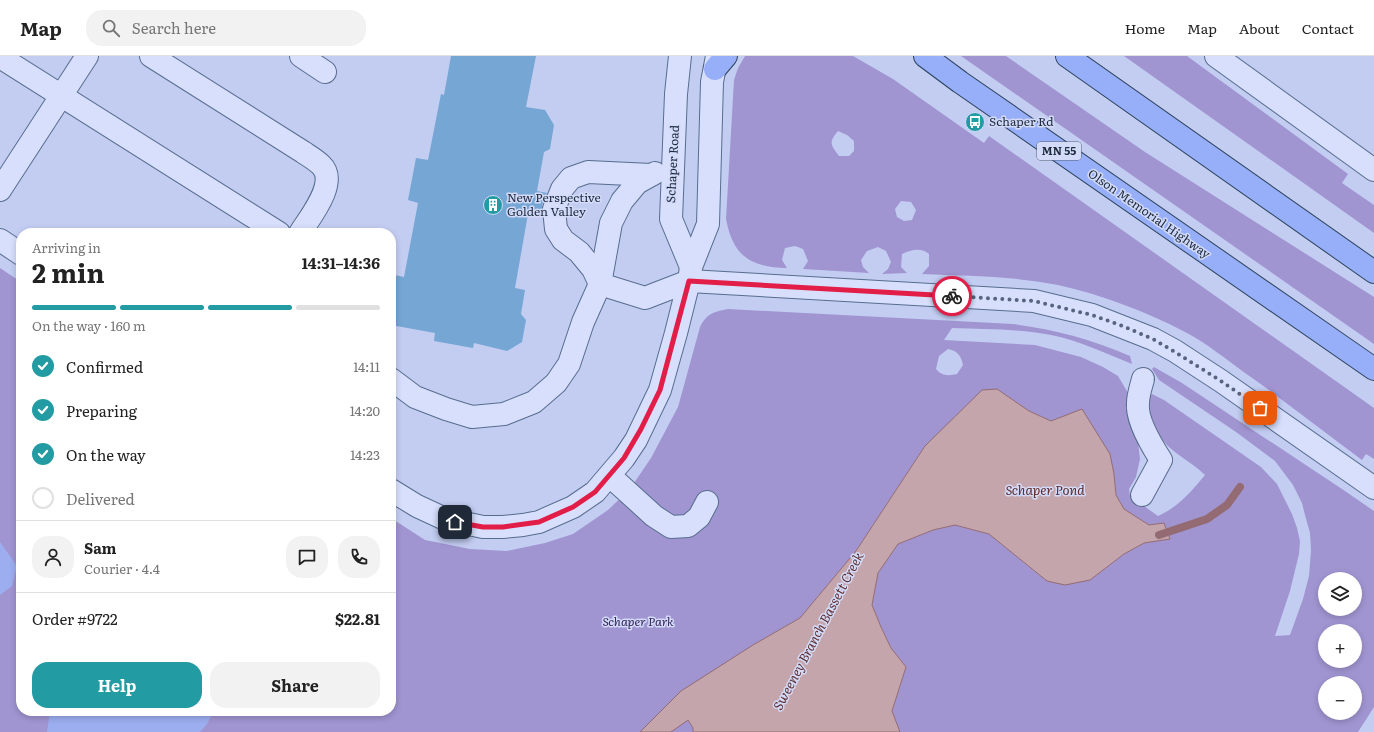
<!DOCTYPE html>
<meta charset="utf-8">
<style>
body{margin:0;font-family:Literata,serif;background:#f2f2f2;color:#222;height:100vh;display:flex;flex-direction:column;font-size:15px;white-space:nowrap}
*{box-sizing:border-box;margin:0}
p{font-size:13px;color:#767676}
.icon{flex:none;width:22px;height:22px;fill:none;stroke:currentColor;stroke-width:2;stroke-linecap:round;stroke-linejoin:round}
.map{position:relative;flex:1;overflow:hidden}
.panel{position:absolute;left:16px;top:172px;width:380px;height:488px;display:flex;flex-direction:column;background:#fff;border-radius:16px;box-shadow:0 2px 6px #0003}
.panel>*{flex:none}
.controls{position:absolute;left:1318px;top:516px;display:grid;gap:8px}
.controls a{display:grid;place-items:center;width:44px;height:44px;border-radius:50%;background:#fff;box-shadow:0 2px 6px #0003;font-size:20px}
.pin{position:absolute;display:grid;place-items:center;width:34px;height:34px;color:#fff;margin:-17px;border-radius:8px;box-shadow:0 2px 6px #0006}
.courier{position:absolute;display:grid;place-items:center;width:40px;height:40px;margin:-20px;border:3px solid #e11d48;border-radius:50%;background:#fff;color:#222;box-shadow:0 1px 5px #0007}
.head em{font-style:normal;font-weight:700}
.head div{display:flex;flex-direction:column-reverse}
.head{display:flex;align-items:center;justify-content:space-between;height:68px;padding:0 16px}
h1{font-size:26px;font-weight:700;line-height:30px}
.bar{display:grid;grid-template-columns:repeat(4,1fr);gap:6px 4px;align-content:center;height:48px;padding:0 16px}
.bar i{height:5px;border-radius:3px;background:#e0e0e0}
.bar .on{background:#229ba3}
.bar p{grid-column:span 4}
.line{display:flex;align-items:center;gap:10px;padding:0 16px;border-top:1px solid #e0e0e0}
.line div{flex:1}
.round{display:grid;place-items:center;flex:none;width:42px;height:42px;border-radius:16px;background:#f2f2f2}
ol{padding:0 16px;list-style:none}
li{display:flex;align-items:center;gap:12px;height:44px}
li p{margin-inline-start:auto}
li .icon{padding:4px;border-radius:50%;background:#229ba3;color:#fff;stroke-width:4}
li:last-child{color:#767676}
li i{width:22px;height:22px;border:2px solid #e0e0e0;border-radius:50%}
.cta{display:flex;gap:8px;margin-top:auto;padding:8px 16px}
.cta a{flex:1;height:46px;border-radius:16px;background:#229ba3;color:#fff;font-size:16px;font-weight:700;line-height:46px;text-align:center}
.cta a+a{background:#f2f2f2;color:#222}
header{display:flex;align-items:center;gap:24px;box-sizing:border-box;height:56px;padding:0 20px;background:#fff;border-bottom:1px solid #e0e0e0}
header strong{font-size:19px}
nav{display:flex;gap:22px;margin-inline-start:auto;font-size:14px}
.search{width:280px;height:36px;background:#f2f2f2;display:flex;align-items:center;gap:10px;box-sizing:border-box;padding:0 14px;border-radius:16px;color:#767676;font-size:15px}
.map>svg:first-child{display:block}
.green{fill:#a095d1;fill-rule:evenodd}
.sand{fill:#9daef0}
.water{fill:#c4a5ac;stroke:#946b72}
.lines{fill:none;stroke-linecap:round;stroke-linejoin:round}
.stream{stroke:#946b72;stroke-width:8}
.building{fill:#75a6d4}
.minor-casing{stroke:#576d8e;stroke-width:24}
.major-casing{stroke:#2c425c;stroke-width:24}
.minor{stroke:#d7dffc;stroke-width:22}
.major{stroke:#97aff8;stroke-width:22}
.done{stroke:#57647c;stroke-width:4;stroke-dasharray:0 7.2}
.route{stroke:#e11d48;stroke-width:5}
.labels{text-anchor:middle;stroke-width:3;stroke-linejoin:round;paint-order:stroke}
.shield{fill:#d3dbf9;stroke:#546075;stroke-width:1}
.shield-label{font-size:11px;font-weight:bold;fill:#1d2b3d}
.poi-label{font-size:12px;fill:#1d2b3d;stroke:#d3dbf9;text-anchor:start}
.street-label{font-size:12px;fill:#1d2b3d;stroke:#d3dbf9}
.park-label{font-size:12px;font-style:italic;fill:#34225b;stroke:#d3dbf9}
.water-label{font-size:13px;font-style:italic;fill:#5e2b2b;stroke:#d3dbf9}
</style>
<header>
<strong>Map</strong>
<div class="search"><svg class="icon" aria-label="search" viewBox="0 0 24 24"><circle cx="10" cy="10" r="6"/><path d="M15 15l6 6"/></svg>Search here</div>
<nav><a>Home</a><a>Map</a><a>About</a><a>Contact</a></nav>
</header>
<div class="map">
<svg width="1374" height="676" viewBox="0 0 1374 676">
<rect width="100%" height="100%" fill="#c3cdf2"/>
<g class="green">
<path d="M 745,0 L 853,0 L 893,23 L 984,87 L 989,80 L 1374,352 L 1374,403 L 1366,398 L 1362,404 C 1323,375 1285,345 1245,317 C 1226,303 1206,287 1185,276 C 1145,255 1102,239 1058,229 C 1013,220 967,220 922,218 L 929,210 L 929,198 C 921,191 911,194 902,198 L 901,211 L 907,217 L 882,218 L 888,213 L 891,206 L 886,195 L 878,191 L 867,195 L 861,204 L 863,211 L 869,217 L 803,213 L 808,205 L 803,193 L 795,190 L 785,192 L 782,204 L 787,212 C 750,211 733,200 726,163 L 734,24 L 738,12 ZM 838,75 L 847,79 L 854,85 L 854,95 L 849,100 L 839,100 C 831,89 828,87 838,75 ZM 901,145 L 911,146 L 916,154 L 912,164 L 904,165 L 897,161 L 895,153 Z"/>
<path d="M 961,0 L 1006,0 L 1145,96 L 1374,241 L 1374,288 Z"/>
<path d="M 1124,0 L 1187,0 L 1348,118 L 1342,127 L 1374,149 L 1374,177 Z"/>
<path d="M 0,212 L 21,226 L 21,655 L 391,655 L 391,462 L 425,484 L 470,493 L 507,495 L 545,487 L 573,478 L 608,454 L 630,433 L 651,402 L 678,351 L 700,271 C 707,257 714,256 728,253 L 1013,268 C 1053,273 1092,283 1130,300 L 1132,308 C 1107,298 1078,284 1051,279 C 1018,273 985,273 952,272 L 944,284 L 1035,289 L 1081,301 L 1103,311 L 1118,320 L 1128,337 L 1138,386 L 1140,403 L 1136,421 L 1129,433 L 1130,440 L 1158,460 C 1178,451 1191,436 1205,419 C 1185,400 1161,393 1152,365 C 1150,361 1148,357 1148,353 C 1148,349 1149,344 1149,340 L 1152,338 L 1164,344 L 1261,411 L 1277,428 L 1292,458 L 1297,472 L 1300,485 L 1299,498 L 1290,535 L 1275,580 L 1290,579 L 1303,543 L 1309,520 L 1311,494 L 1310,477 L 1305,459 L 1302,447 L 1293,429 L 1275,405 L 1236,376 L 1159,324 L 1152,313 L 1154,311 L 1182,327 L 1342,433 L 1374,455 L 1374,651 L 1358,676 L 900,676 L 892,655 L 906,611 L 891,592 L 881,571 L 872,549 L 878,517 L 898,488 L 933,474 L 955,469 L 989,478 L 1047,525 L 1090,524 L 1124,498 L 1144,487 L 1164,467 L 1149,469 L 1124,453 L 1116,439 L 1114,418 L 1051,365 L 1029,355 L 997,333 L 925,390 L 856,495 L 800,562 L 753,589 L 698,676 L 0,676 ZM 948,293 C 958,295 961,300 963,309 L 957,318 C 948,320 942,320 936,313 L 939,300 ZM 1325,523 L 1355,523 L 1355,553 L 1325,553 ZM 1325,575 L 1355,575 L 1355,605 L 1325,605 ZM 1325,627 L 1355,627 L 1355,657 L 1325,657 Z"/>
</g>
<g class="sand">
<path d="M 0,486 L 17,510 L 12,530 L 0,539 Z"/>
<path d="M 50,655 L 214,655 L 207,668 L 200,676 L 47,676 Z"/>
</g>
<path class="water" d="M 997,333 L 1029,355 L 1051,365 L 1082,353 L 1110,398 L 1114,418 L 1116,439 L 1124,453 L 1149,469 L 1164,467 L 1170,483 L 1144,487 L 1124,498 L 1090,524 L 1065,529 L 1047,525 L 989,478 L 955,469 L 933,474 L 898,488 L 878,517 L 872,549 L 881,571 L 891,592 L 906,611 L 892,655 L 900,676 L 693,676 L 693,672 L 688,664 L 671,676 L 640,676 L 681,635 L 753,589 L 800,562 L 856,495 L 925,390 L 982,334 Z"/>
<g class="lines">
<path class="stream" d="M 1159,479 L 1207,463 L 1227,449 L 1240,431"/>
</g>
<path class="building" d="M 451,0 L 536,0 L 526,51 L 545,54 L 554,69 L 550,93 L 544,96 L 537,135 L 547,137 L 542,149 L 542,161 L 528,158 L 515,232 L 525,234 L 521,258 L 526,264 L 522,286 L 507,295 L 474,287 L 473,292 L 434,285 L 435,277 L 391,269 L 391,241 L 395,219 L 404,221 L 418,147 L 408,144 L 416,102 L 428,104 L 441,38 L 444,39 Z"/>
<g class="lines">
<defs>
<g id="minor">
<path d="M 151,0 L 303,96 C 309,100 316,104 321,109 C 339,126 310,161 300,177"/>
<path d="M 301,0 L 325,16"/>
<path d="M 680,0 L 676,38 L 671,163 L 691,211"/>
<path d="M 1216,0 L 1374,114"/>
<path d="M 0,1 L 279,177"/>
<path d="M 0,134 L 87,0"/>
<path d="M 0,184 L 21,198"/>
<path d="M 600,228 L 593,213 L 579,196 L 563,184 L 556,173 L 554,153 L 562,133 L 571,122 L 588,116 L 651,119"/>
<path d="M 600,228 L 611,167 L 622,145 L 637,127 L 655,117"/>
<path d="M 391,323 L 415,341 L 446,353 L 472,361 L 504,358 L 534,346 L 556,327 L 569,308 L 583,266 L 600,228 L 645,242 L 689,225 L 1034,245 L 1092,259 L 1153,283 L 1175,295 L 1221,325 L 1374,432"/>
<path d="M 610,420 L 654,460 L 671,471 L 688,470 L 699,461 L 707,446"/>
<path d="M 391,434 L 417,450 L 445,463 L 483,471 L 503,471 L 523,469 L 539,466 L 573,451 L 595,436 L 624,402 L 636,384 L 660,334 L 676,277 L 689,225 L 691,211 L 708,168 L 712,26 L 717,0"/>
<path d="M 1142,439 L 1161,404 C 1152,390 1136,364 1138,347 C 1138,339 1141,331 1143,323"/>
</g>
<g id="major">
<path d="M 925,0 L 960,26 L 1374,313"/>
<path d="M 1067,0 L 1374,216"/>
<path d="M 715,13 L 726,0"/>
</g>
</defs>
<use href="#minor" class="minor-casing"/>
<use href="#major" class="major-casing"/>
<use href="#minor" class="minor"/>
<use href="#major" class="major"/>
</g>
<g class="lines">
<path class="done" d="M 952,240 L 1034,245 L 1092,259 L 1120,269 L 1153,283 L 1175,296 L 1221,325 L 1260,352"/>
<path class="route" d="M 455,466 L 483,471 L 503,471 L 539,466 L 573,451 L 595,436 L 624,402 L 641,373 L 660,334 L 689,225 L 952,240"/>
</g>
<defs>
<symbol id="bus-disc" viewBox="-11 -11 22 22"><circle r="9.5" fill="#229ba3" stroke="#d3dbf9"/><path d="M-5-6H5V4H4V6H2V4H-2V6H-4V4H-5ZM-3.5-4V0h7V-4ZM-3.5 1.2v1.5H-2V1.2ZM2 1.2v1.5H3.5V1.2Z" fill="#fff"/></symbol>
<symbol id="building-disc" viewBox="-11 -11 22 22"><circle r="9.5" fill="#229ba3" stroke="#d3dbf9"/><path d="M-4-6H4V6H1V3H-1V6H-4ZM-2.5-4.3h1.7v1.8h-1.7ZM.8-4.3h1.7v1.8H.8ZM-2.5-1h1.7V.8h-1.7ZM.8-1h1.7V.8H.8Z" fill="#fff"/></symbol>
</defs>
<g fill-rule="evenodd">
<use href="#bus-disc" x="964" y="55" width="22" height="22"/>
<use href="#building-disc" x="482" y="138" width="22" height="22"/>
</g>
<g class="labels">
<rect class="shield" x="1037" y="86" width="44" height="18" rx="3"/>
<g class="shield-label">
<text x="1059" y="99">MN 55</text>
</g>
<g class="poi-label">
<text x="989" y="70">Schaper Rd</text>
<text x="507" y="146">New Perspective<tspan x="507" dy="14">Golden Valley</tspan></text>
</g>
<g class="street-label">
<text transform="translate(673 108) rotate(-87)" y="4">Schaper Road</text>
<text transform="translate(1149 158) rotate(35)" y="4">Olson Memorial Highway</text>
</g>
<g class="park-label">
<text x="638" y="570">Schaper Park</text>
</g>
<g class="water-label">
<text x="1045" y="439">Schaper Pond</text>
<text transform="translate(818 575) rotate(-62)" y="5">Sweeney Branch Bassett Creek</text>
</g>
</g>
</svg>
<div class="controls">
<a><svg class="icon" aria-label="layers" viewBox="0 0 24 24"><path d="M12 4l9 5-9 5-9-5zM3 14l9 5 9-5"/></svg></a>
<a>+</a>
<a>−</a>
</div>
<div class="pin" style="left:1260px;top:352px;background:#ea580c"><svg class="icon" aria-label="bag" viewBox="0 0 24 24"><path d="M5 8h14l-1 12H6zM9 8a3 3 0 0 1 6 0"/></svg></div>
<div class="pin" style="left:455px;top:466px;background:#1f2937"><svg class="icon" aria-label="home" viewBox="0 0 24 24"><path d="M3 11l9-7 9 7M6 9v11h12V9"/></svg></div>
<div class="courier" style="left:952px;top:240px"><svg class="icon" aria-label="bike" viewBox="0 0 24 24"><circle cx="6" cy="16" r="4"/><circle cx="18" cy="16" r="4"/><path d="M6 16l4-8h5l3 8M10 8l3 8H6M13 5h3"/></svg></div>
<section class="panel">
<div class="head"><div><h1>2 min</h1><p>Arriving in</p></div><em>14:31–14:36</em></div>
<div class="bar"><i class="on"></i><i class="on"></i><i class="on"></i><i></i><p>On the way · 160 m</p></div>
<ol>
<li><svg class="icon" aria-label="check" viewBox="0 0 24 24"><path d="M5 12l5 5 9-10"/></svg>Confirmed<p>14:11</p></li>
<li><svg class="icon" aria-label="check" viewBox="0 0 24 24"><path d="M5 12l5 5 9-10"/></svg>Preparing<p>14:20</p></li>
<li><svg class="icon" aria-label="check" viewBox="0 0 24 24"><path d="M5 12l5 5 9-10"/></svg>On the way<p>14:23</p></li>
<li><i></i>Delivered</li>
</ol>
<div class="line" style="height:72px"><a class="round"><svg class="icon" aria-label="person" viewBox="0 0 24 24"><circle cx="12" cy="8" r="4"/><path d="M4 21q1-7 8-7t8 7"/></svg></a><div><b>Sam</b><p>Courier · 4.4</p></div><a class="round"><svg class="icon" aria-label="chat" viewBox="0 0 24 24"><path d="M4 5h16v11H9l-5 4z"/></svg></a><a class="round"><svg class="icon" aria-label="phone" viewBox="0 0 24 24"><path d="M5 4h4l2 5-3 2q2 4 5 5l2-3 5 2v4C11 20 4 13 5 4z"/></svg></a></div>
<div class="line" style="height:52px"><div>Order #9722</div><b>$22.81</b></div>
<div class="cta"><a>Help</a><a>Share</a></div>
</section>
</div>
